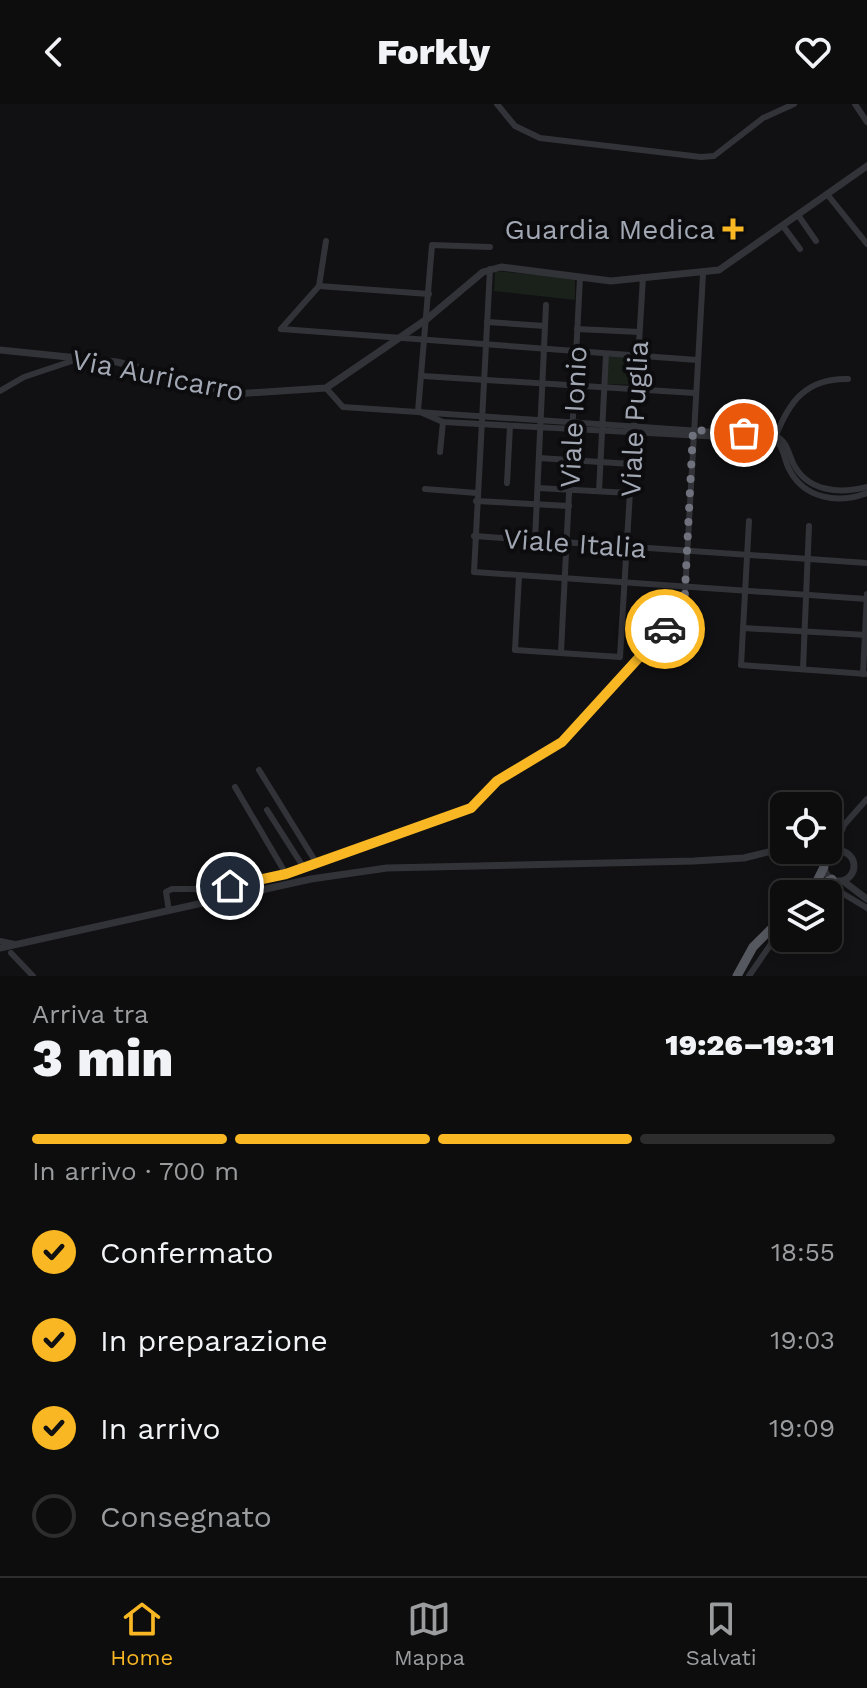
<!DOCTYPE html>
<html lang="it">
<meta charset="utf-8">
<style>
body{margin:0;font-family:"Work Sans",sans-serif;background:#161617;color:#f1f3f6;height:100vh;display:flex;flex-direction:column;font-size:30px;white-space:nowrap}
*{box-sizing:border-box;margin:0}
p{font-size:26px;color:#9a9c9e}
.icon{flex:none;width:44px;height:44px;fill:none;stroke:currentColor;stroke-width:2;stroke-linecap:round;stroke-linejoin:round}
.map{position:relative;height:872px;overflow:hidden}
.sheet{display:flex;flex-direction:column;background:#0d0d0e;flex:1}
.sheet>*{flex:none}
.tools{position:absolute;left:770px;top:688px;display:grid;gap:16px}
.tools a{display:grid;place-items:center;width:72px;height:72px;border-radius:12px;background:#0d0d0e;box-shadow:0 4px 12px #0003,0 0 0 2px #2d2d2e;font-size:40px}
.pin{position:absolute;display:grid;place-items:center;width:68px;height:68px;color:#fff;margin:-34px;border:4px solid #fff;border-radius:50%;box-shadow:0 2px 8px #0007}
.courier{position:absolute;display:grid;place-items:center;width:80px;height:80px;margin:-40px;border:6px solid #f9b723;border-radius:50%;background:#fff;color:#222;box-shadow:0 2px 10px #0007}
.overview em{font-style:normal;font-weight:800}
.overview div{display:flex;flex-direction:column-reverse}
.overview{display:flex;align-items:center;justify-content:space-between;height:136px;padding:0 32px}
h1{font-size:52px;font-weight:800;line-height:60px}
.bar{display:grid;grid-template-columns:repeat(4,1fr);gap:12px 8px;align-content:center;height:96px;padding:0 32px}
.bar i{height:10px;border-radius:6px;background:#2d2d2e}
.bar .active{background:#f9b723}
.bar p{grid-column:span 4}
ol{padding:0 32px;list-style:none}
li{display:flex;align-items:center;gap:24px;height:88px}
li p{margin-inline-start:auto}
li .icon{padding:8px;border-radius:50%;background:#f9b723;color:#111;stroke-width:4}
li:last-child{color:#9a9c9e}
li i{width:44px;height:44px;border:4px solid #2d2d2e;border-radius:50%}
header{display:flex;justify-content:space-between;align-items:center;height:104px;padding:0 32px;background:#0d0d0e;font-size:36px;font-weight:800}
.menu{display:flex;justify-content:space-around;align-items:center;height:112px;border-top:2px solid #2d2d2e;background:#0d0d0e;font-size:22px;color:#9a9c9e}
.menu a{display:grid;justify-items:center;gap:4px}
.menu .active{color:#f9b723}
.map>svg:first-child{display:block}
.green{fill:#19211a}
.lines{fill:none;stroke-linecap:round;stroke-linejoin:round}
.minor{stroke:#323338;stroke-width:6}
.tertiary{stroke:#323338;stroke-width:7}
.trunk{stroke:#565860;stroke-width:9}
.done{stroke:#6f727c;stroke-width:8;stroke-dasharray:0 14.4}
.route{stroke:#f9b723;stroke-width:10}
.poi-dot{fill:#f9b723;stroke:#0c0c0e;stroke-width:3}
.labels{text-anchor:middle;stroke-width:8;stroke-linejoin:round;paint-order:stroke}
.poi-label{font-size:28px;fill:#a2a7b4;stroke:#0c0c0e;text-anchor:end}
.street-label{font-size:28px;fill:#a2a7b4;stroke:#0c0c0e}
</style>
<header><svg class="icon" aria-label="back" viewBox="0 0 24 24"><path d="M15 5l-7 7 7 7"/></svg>Forkly<svg class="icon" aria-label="heart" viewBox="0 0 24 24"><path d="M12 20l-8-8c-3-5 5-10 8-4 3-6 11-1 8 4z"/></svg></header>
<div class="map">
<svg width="867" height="872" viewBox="0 0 867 872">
<rect width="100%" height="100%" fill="#111113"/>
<g class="green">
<path d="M 495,167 L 575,174 L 575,196 L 494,187 Z"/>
<path d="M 607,251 L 632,253 L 636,257 L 635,281 L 605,280 Z"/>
</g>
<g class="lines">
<g class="minor">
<path d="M 497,0 L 515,22 L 540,34 L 701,53 L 714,52 L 763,14 L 794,0"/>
<path d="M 855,0 L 867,18"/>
<path d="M 827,90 L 867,140"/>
<path d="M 798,111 L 816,137"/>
<path d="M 783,122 L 800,145"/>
<path d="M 326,137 L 319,182 L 429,190"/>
<path d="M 490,165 L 474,468 L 867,495"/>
<path d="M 487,218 L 545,222"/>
<path d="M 281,225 L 697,256"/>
<path d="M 281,225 L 319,182"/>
<path d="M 577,225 L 639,228"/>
<path d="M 423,272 L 695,289"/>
<path d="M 848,275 C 807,274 789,297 776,332 C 787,338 788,348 793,359 C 807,388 840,390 867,383"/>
<path d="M 326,284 L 343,303 L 776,332"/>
<path d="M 0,287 L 24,273 L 78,255"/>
<path d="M 418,307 L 443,318 L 776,336 C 784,344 784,355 789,365 C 804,395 838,400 867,389"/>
<path d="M 418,307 L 432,141 L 490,143"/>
<path d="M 440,348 L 443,318"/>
<path d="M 539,354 L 631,360"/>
<path d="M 507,379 L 510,322"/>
<path d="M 538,384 L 630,389"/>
<path d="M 425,385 L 477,389"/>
<path d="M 599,387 L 606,250"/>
<path d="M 476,397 L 569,402"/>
<path d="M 749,417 L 741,561 L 867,570"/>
<path d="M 474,432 L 867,459"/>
<path d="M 535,436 L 546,201"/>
<path d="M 519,472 L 515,546 L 620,553 L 643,173"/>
<path d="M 743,524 L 867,531"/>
<path d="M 561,548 L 580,173"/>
<path d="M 803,565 L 809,422"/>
<path d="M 863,570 L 867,490"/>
<path d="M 259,666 L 317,760"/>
<path d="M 235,683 L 286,770"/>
<path d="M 267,706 L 304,764"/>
<path d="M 833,748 L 844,721 L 867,695"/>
<path d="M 822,790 L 832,783 L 867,804"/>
<path d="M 169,807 L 166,788 L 172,785 L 212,785 L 286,770 L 471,704 L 497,677 L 562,638 L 635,555 L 684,507 L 703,170"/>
<path d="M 0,837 L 15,840"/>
<path d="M 11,849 L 33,872"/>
<path d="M 749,872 L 784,821"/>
</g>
<g class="tertiary">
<path d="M 0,246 L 117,258 L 235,290 L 326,284 L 427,215 L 483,168 L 501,163 L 611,177 L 719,166 L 867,62"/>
<path d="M 812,746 L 831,749"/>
<circle cx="839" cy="762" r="15"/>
<path d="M 843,777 L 867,795"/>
<path d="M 0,844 L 311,775 L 387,764 L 694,757 L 744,754 L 784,744"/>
</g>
<g class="trunk">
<path d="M 815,781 L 824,763"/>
<path d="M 807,790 L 832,775"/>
<path d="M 737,872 L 753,843 L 784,812"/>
</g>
</g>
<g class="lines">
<path class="done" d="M 665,525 L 684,507 L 693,326 L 744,329"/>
<path class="route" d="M 230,782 L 286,770 L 471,704 L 497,677 L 562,638 L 665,525"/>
</g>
<path class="poi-dot" d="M729 113h8v8h8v8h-8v8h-8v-8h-8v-8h8z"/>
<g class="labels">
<g class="poi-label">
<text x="715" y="135">Guardia Medica</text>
</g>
<g class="street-label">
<text transform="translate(158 271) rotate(11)" y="10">Via Auricarro</text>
<text transform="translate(573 313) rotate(-87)" y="10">Viale Ionio</text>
<text transform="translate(634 315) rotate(-87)" y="10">Viale Puglia</text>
<text transform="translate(575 439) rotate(4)" y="10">Viale Italia</text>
</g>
</g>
</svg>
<div class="tools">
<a><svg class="icon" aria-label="locate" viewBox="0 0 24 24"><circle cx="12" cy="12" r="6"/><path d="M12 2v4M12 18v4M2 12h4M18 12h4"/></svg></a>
<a><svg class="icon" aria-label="layers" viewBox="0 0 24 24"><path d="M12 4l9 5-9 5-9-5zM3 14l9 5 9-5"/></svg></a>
</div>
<div class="pin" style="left:744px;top:329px;background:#ea580c"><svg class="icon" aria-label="bag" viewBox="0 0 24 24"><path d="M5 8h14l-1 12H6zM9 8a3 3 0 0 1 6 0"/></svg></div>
<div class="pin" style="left:230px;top:782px;background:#1f2937"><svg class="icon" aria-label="home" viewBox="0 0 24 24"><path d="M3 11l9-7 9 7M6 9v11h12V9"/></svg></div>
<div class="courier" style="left:665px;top:525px"><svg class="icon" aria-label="car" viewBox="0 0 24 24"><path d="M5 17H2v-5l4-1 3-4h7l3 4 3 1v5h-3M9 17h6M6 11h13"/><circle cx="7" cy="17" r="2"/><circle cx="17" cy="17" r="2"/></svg></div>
</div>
<section class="sheet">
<div class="overview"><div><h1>3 min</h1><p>Arriva tra</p></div><em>19:26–19:31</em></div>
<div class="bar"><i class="active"></i><i class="active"></i><i class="active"></i><i></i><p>In arrivo · 700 m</p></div>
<ol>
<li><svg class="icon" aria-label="check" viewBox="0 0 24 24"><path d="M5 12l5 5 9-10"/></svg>Confermato<p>18:55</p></li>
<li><svg class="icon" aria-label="check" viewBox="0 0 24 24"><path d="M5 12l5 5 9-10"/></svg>In preparazione<p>19:03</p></li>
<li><svg class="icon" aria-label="check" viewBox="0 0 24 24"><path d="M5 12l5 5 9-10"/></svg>In arrivo<p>19:09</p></li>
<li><i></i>Consegnato</li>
</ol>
</section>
<nav class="menu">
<a class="active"><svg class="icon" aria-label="home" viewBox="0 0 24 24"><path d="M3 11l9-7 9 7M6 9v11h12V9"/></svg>Home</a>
<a><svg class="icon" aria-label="map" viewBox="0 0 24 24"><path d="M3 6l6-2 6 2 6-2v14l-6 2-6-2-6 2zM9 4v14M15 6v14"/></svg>Mappa</a>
<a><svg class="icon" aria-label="saved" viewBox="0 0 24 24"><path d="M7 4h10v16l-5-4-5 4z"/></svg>Salvati</a>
</nav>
